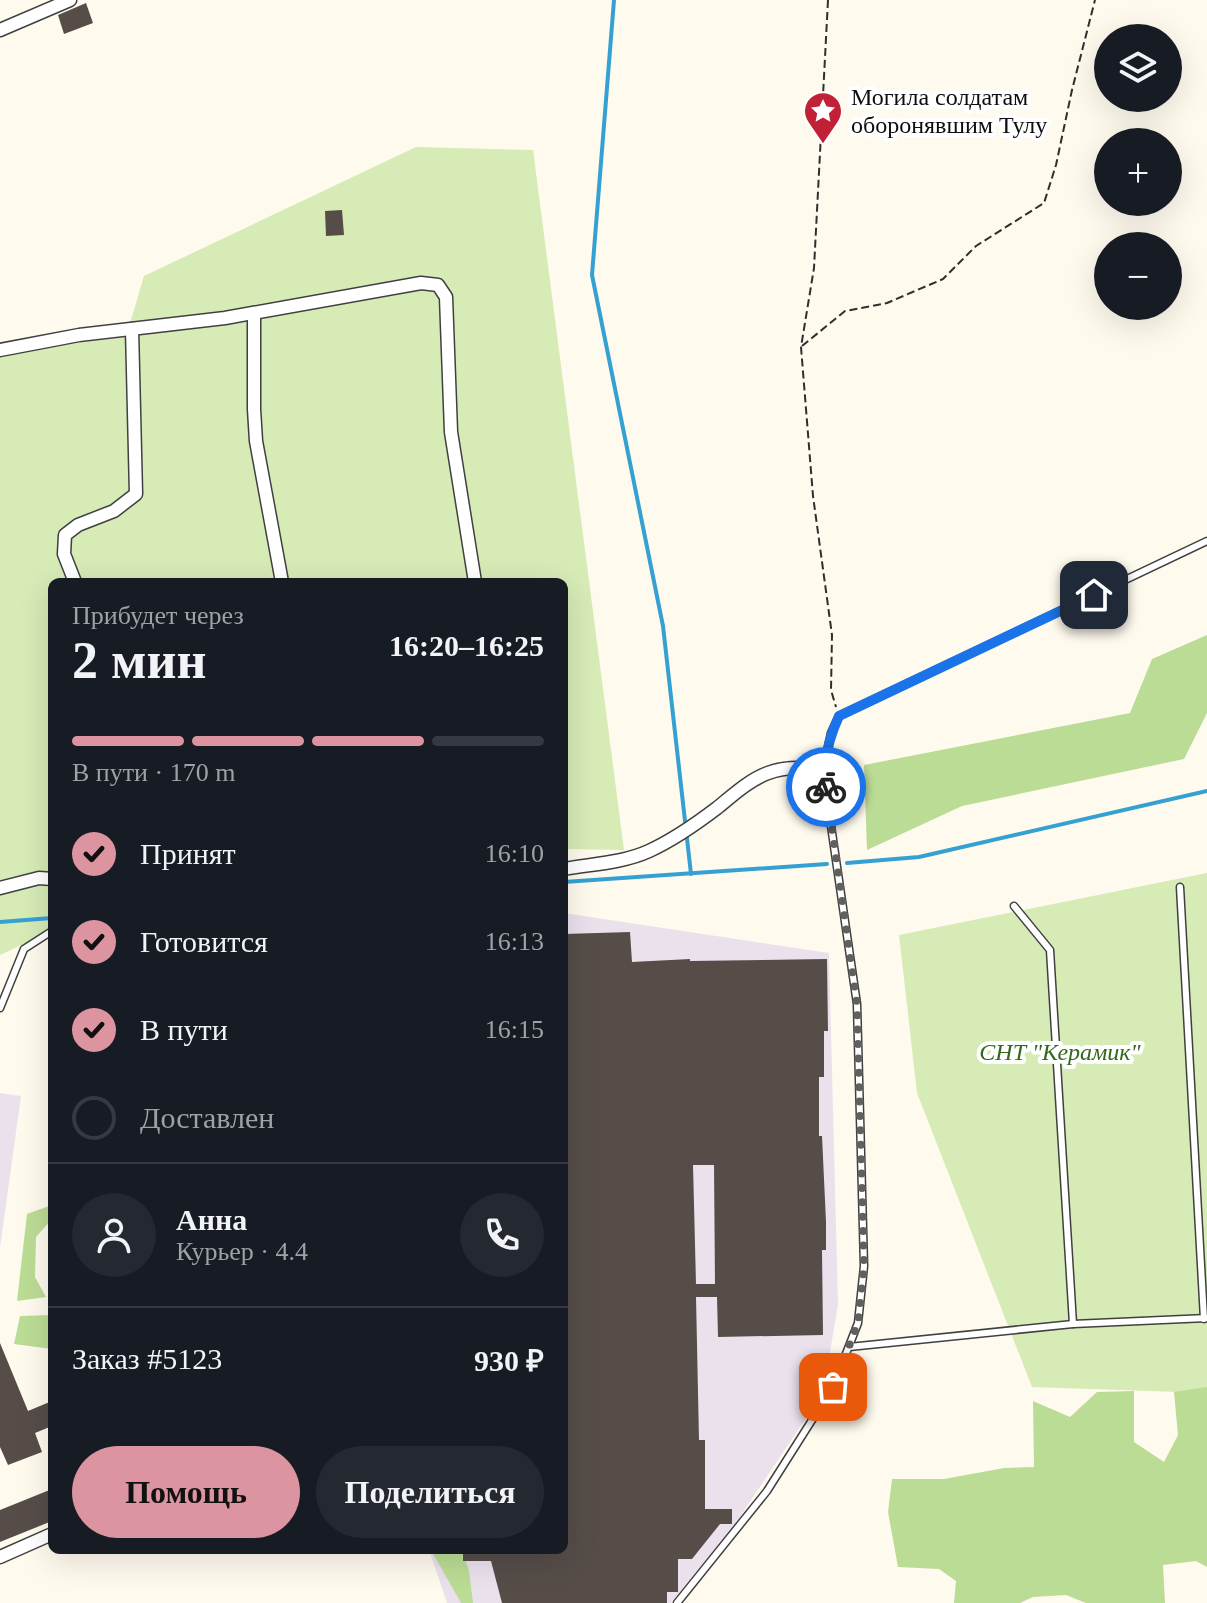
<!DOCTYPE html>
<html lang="ru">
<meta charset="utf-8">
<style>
body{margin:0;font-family:Georgia,serif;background:#242831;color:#f1f3f6;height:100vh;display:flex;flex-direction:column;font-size:30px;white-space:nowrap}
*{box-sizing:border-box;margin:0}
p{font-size:26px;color:#9ea1a6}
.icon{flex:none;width:44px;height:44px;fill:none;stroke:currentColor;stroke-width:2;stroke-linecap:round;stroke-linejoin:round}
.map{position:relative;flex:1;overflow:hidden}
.details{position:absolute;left:48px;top:578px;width:520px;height:976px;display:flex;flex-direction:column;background:#171b24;border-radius:12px;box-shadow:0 8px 32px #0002}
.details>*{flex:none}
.fabs{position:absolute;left:1094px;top:24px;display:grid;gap:16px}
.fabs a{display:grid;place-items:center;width:88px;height:88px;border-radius:50%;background:#171b24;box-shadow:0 8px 32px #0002;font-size:40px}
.pin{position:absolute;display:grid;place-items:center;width:68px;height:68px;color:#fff;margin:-34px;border-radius:16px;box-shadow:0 4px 12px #0006}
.courier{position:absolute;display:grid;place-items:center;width:80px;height:80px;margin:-40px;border:6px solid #1a73e8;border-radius:50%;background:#fff;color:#222;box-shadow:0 2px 10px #0007}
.head em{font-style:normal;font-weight:600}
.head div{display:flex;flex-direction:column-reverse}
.head{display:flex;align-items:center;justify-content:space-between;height:136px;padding:0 24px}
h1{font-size:52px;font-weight:600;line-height:60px}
.bar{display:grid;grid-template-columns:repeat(4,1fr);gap:12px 8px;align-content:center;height:96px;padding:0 24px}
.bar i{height:10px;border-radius:6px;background:#363941}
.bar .current{background:#dc94a0}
.bar p{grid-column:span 4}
.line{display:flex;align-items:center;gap:20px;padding:0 24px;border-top:2px solid #363941}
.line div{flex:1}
.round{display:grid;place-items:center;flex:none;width:84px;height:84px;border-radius:42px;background:#242831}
ol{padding:0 24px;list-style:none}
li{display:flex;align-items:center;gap:24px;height:88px}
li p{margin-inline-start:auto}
li .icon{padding:8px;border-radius:50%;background:#dc94a0;color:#111;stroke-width:4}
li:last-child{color:#9ea1a6}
li i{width:44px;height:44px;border:4px solid #363941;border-radius:50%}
.button{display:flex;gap:16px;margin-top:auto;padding:16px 24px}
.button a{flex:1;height:92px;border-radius:48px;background:#dc94a0;color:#111;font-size:32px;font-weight:600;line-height:92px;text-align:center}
.button a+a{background:#242831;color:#f1f3f6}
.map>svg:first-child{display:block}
.industrial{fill:#eae1ed}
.green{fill:#d6ebb6}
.forest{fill:#bbdc95}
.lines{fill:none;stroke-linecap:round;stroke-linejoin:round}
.stream{stroke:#35a1d2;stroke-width:4}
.building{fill:#564d49;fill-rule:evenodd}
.service-casing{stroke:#404040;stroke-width:9}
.minor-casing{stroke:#404040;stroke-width:15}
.path{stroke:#2f2f2f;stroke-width:2;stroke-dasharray:8 4;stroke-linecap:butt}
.service{stroke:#fff;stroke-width:6}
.minor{stroke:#fff;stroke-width:12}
.done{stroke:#62605c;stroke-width:8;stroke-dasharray:0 14.4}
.route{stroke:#1a73e8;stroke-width:10}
.labels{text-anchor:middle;stroke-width:8;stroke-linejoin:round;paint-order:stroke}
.poi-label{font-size:24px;fill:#0d0d0d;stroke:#fff;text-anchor:start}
.park-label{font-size:24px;font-style:italic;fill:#32681b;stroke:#fff}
</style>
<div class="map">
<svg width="1207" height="1603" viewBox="0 0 1207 1603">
<rect width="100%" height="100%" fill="#fffaee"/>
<g class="industrial">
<path d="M 564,913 L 829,953 L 838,1305 L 823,1393 L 739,1518 L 671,1603 L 447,1603 L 429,1550 L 564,1550 Z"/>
<path d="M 0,1093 L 21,1096 L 0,1248 Z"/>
</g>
<g class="green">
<path d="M 416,147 L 533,150 L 624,850 L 564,849 L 564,582 L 52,582 L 52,931 L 0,955 L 0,353 L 126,337 L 144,276 Z"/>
<path d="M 1207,873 L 1207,1393 L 1032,1387 L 917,1093 L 899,935 Z"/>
</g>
<g class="forest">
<path d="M 1207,635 L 1207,713 L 1184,759 L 962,806 L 867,850 L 864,765 L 1130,713 L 1152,659 Z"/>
<path d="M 52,1205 L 52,1219 L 36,1237 L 35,1277 L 46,1297 L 17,1301 L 27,1214 Z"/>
<path d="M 52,1315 L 52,1349 L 14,1344 L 20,1316 Z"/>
<path d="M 1207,1387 L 1207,1567 L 1196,1561 L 1163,1565 L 1165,1603 L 1086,1603 L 1066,1595 L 1033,1597 L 1020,1603 L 954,1603 L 956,1581 L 939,1569 L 898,1567 L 888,1512 L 892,1479 L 944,1479 L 1004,1468 L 1034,1467 L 1033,1401 L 1070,1417 L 1097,1392 L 1134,1391 L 1134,1442 L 1164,1462 L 1178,1435 L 1174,1392 Z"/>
<path d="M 431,1550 L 462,1550 L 469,1571 L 473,1603 L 461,1603 Z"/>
</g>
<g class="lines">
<g class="stream">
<path d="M 614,0 L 592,275 L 663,626 L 691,874"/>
<path d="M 847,863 L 919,857 L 1207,791"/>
<path d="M 564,882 L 827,864"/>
<path d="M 0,922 L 52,918"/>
</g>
</g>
<g class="building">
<path d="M 86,3 L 93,23 L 64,34 L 58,15 Z"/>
<path d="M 342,210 L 344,235 L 326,236 L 325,211 Z"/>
<path d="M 630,932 L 632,962 L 690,959 L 690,961 L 827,959 L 828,1031 L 824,1031 L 824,1077 L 819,1077 L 819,1136 L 822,1136 L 826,1222 L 826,1250 L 822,1250 L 823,1335 L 718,1337 L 717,1297 L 696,1297 L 699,1440 L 705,1440 L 705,1509 L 732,1509 L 732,1524 L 720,1524 L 692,1559 L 678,1559 L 678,1592 L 667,1592 L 667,1603 L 502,1603 L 491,1561 L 463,1561 L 463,1550 L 564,1550 L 564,934 ZM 693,1165 L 714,1165 L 715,1284 L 696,1284 Z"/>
<path d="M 0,1343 L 28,1411 L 52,1401 L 52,1426 L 35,1433 L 42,1452 L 8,1465 L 0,1447 Z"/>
<path d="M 52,1489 L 52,1521 L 0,1542 L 0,1510 Z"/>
</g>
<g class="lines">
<defs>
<g id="service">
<path d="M 1180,887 L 1204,1319"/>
<path d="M 1014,906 L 1050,950 L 1073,1324"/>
<path d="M 0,1008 L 24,949 L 52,931"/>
<path d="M 849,1347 L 1073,1324 L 1207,1318"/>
<path d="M 677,1603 L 767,1491 L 833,1387 L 858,1323 L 864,1266 L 857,1004 L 823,771 L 831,733 L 839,716 L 1207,541"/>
</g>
<g id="minor">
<path d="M 0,30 L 70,0"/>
<path d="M 254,313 L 254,409 L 256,441 L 282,582"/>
<path d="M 0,350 L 79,335 L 225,318 L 421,283 L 438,285 L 446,297 L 451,432 L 475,582"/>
<path d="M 75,582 L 64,554 L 65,535 L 78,525 L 114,511 L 136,494 L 132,329"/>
<path d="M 564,869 C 591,864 623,863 649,851 C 673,840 696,824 717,808 C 733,795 749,780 768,773 C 786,766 805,767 823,771"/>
<path d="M 0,888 L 39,878 L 52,879"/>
<path d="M 0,1557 L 52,1534"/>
</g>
</defs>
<use href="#service" class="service-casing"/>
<use href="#minor" class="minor-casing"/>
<g class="path">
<path d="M 828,0 L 814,268 L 801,347 L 813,496 L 832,635 L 831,690 L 836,707"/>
<path d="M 802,346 L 845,311 L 887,303 L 943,279 L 976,246 L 1044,203 L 1056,165 L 1072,90 L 1095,0"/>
</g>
<use href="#service" class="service"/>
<use href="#minor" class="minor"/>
</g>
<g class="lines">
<path class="done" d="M 826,787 L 857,1004 L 864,1266 L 858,1323 L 833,1387"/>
<path class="route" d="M 826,787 C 822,762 829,738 839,716 L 1094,595"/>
</g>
<defs>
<symbol id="sight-pin" viewBox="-11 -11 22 30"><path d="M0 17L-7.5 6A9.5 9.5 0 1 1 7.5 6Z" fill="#c22036" stroke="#fff"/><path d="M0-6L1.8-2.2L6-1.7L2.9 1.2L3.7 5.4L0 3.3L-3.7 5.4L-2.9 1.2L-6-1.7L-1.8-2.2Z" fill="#fff"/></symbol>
</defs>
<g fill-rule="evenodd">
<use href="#sight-pin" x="801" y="89" width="44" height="60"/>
</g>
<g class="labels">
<g class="poi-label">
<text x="851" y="105">Могила солдатам<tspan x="851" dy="28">оборонявшим Тулу</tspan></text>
</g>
<g class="park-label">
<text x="1060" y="1060">СНТ "Керамик"</text>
</g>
</g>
</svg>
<div class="fabs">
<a><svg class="icon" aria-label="layers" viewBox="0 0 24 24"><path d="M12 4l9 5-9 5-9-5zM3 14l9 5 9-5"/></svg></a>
<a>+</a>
<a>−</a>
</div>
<div class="pin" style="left:833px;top:1387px;background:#ea580c"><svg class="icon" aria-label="bag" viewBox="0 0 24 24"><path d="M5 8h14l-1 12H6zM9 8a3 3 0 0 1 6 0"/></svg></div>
<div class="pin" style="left:1094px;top:595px;background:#1f2937"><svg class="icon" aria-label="home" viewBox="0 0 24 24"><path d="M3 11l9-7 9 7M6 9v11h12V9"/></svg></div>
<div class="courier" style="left:826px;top:787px"><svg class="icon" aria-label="bike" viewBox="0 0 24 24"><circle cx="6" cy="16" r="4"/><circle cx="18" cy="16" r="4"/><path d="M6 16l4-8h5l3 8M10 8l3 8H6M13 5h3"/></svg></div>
<section class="details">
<div class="head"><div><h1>2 мин</h1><p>Прибудет через</p></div><em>16:20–16:25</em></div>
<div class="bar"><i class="current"></i><i class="current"></i><i class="current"></i><i></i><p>В пути · 170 m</p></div>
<ol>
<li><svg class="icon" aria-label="check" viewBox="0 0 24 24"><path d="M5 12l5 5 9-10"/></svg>Принят<p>16:10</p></li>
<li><svg class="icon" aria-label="check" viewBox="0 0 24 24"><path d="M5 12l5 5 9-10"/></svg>Готовится<p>16:13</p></li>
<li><svg class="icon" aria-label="check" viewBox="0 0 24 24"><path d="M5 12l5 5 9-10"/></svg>В пути<p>16:15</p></li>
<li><i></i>Доставлен</li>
</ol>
<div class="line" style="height:144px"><a class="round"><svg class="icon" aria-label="person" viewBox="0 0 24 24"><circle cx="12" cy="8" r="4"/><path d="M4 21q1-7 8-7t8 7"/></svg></a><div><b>Анна</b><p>Курьер · 4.4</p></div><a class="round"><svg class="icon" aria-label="phone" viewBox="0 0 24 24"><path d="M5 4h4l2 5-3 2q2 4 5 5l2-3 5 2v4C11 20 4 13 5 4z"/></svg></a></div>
<div class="line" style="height:104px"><div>Заказ #5123</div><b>930 ₽</b></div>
<div class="button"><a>Помощь</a><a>Поделиться</a></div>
</section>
</div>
